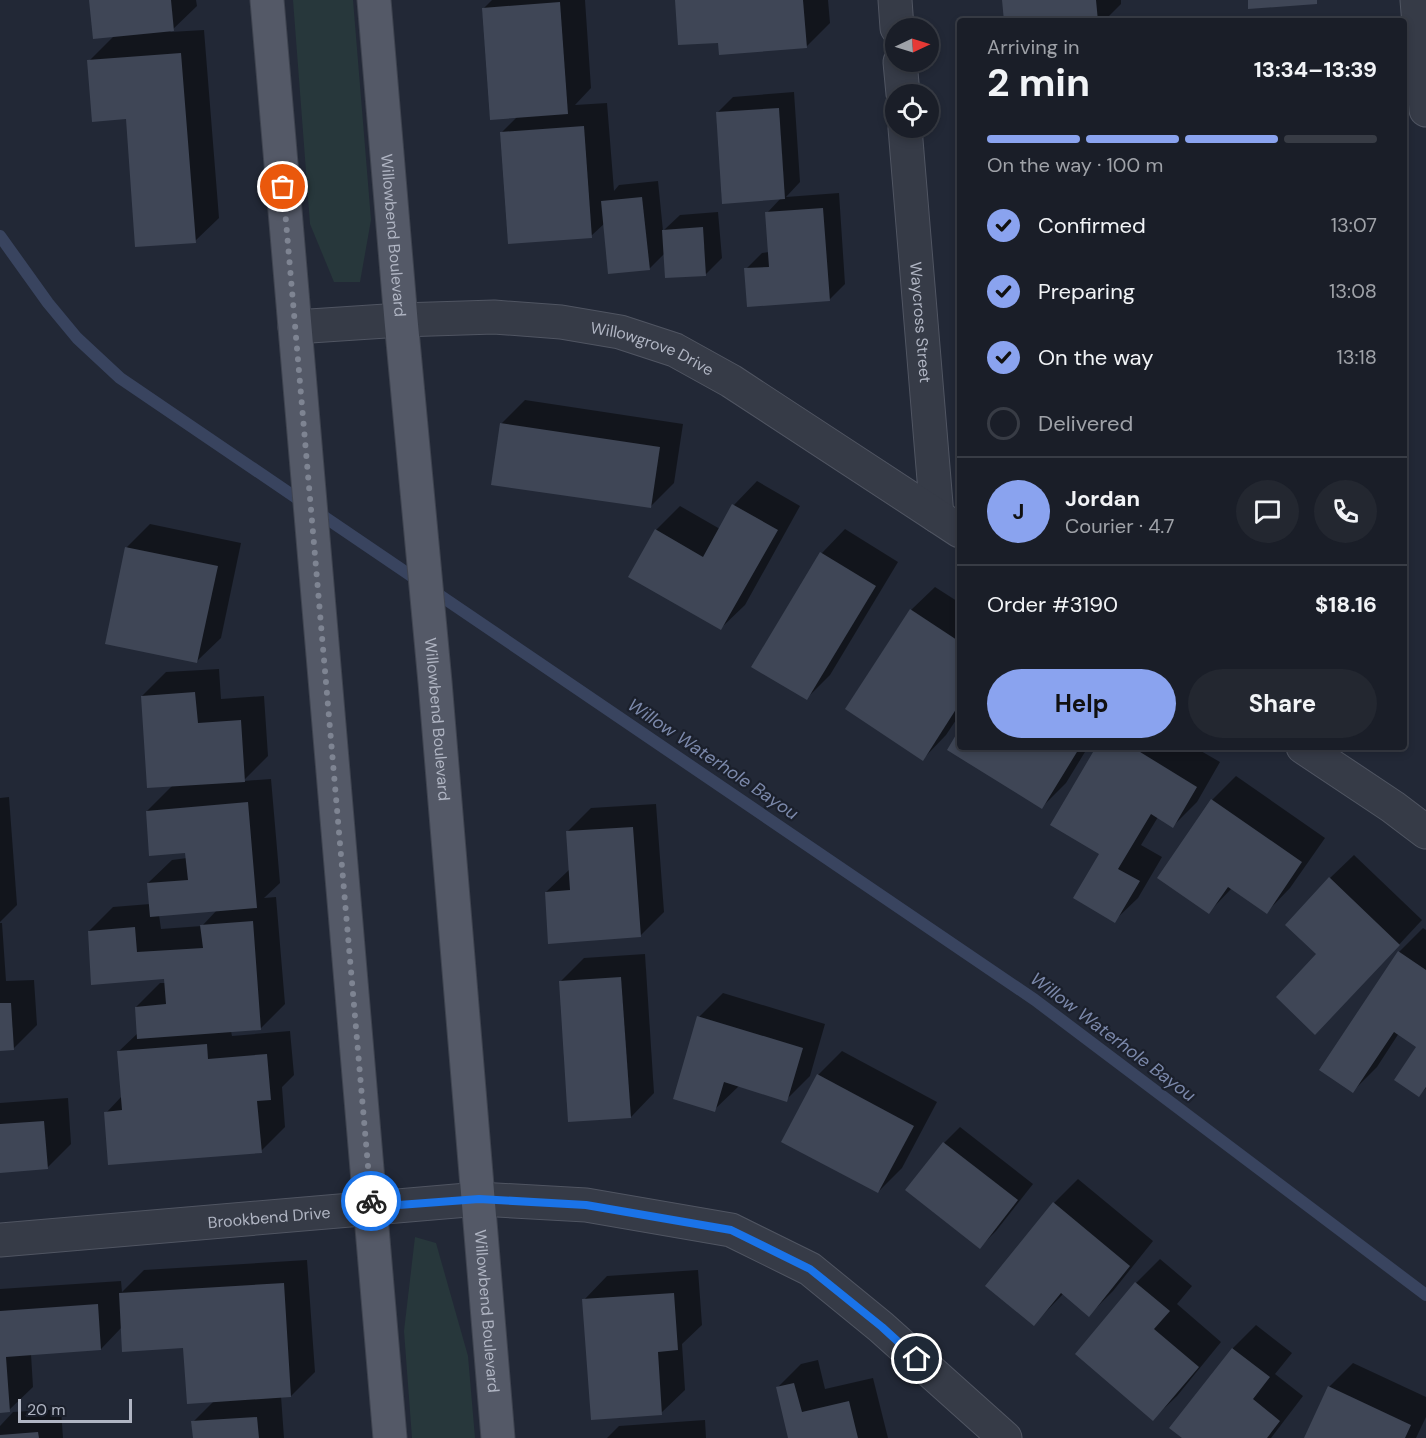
<!DOCTYPE html>
<meta charset="utf-8">
<style>
body{margin:0;font-family:"DM Sans",sans-serif;background:#232730;color:#f1f3f6;height:100vh;display:flex;flex-direction:column;font-size:22px;white-space:nowrap}
*{box-sizing:border-box;margin:0}
p{font-size:20px;color:#9fa2a8}
.icon{flex:none;width:33px;height:33px;fill:none;stroke:currentColor;stroke-width:2;stroke-linecap:round;stroke-linejoin:round}
.map{position:relative;flex:1;overflow:hidden}
.panel{position:absolute;left:957px;top:18px;width:450px;height:732px;display:flex;flex-direction:column;background:#1a1e28;border-radius:6px;box-shadow:0 3px 9px #0003,0 0 0 2px #383c45}
.panel>*{flex:none}
.needle{width:39px;rotate:86deg}
.fabs{position:absolute;left:885px;top:18px;display:grid;gap:12px}
.fabs a{display:grid;place-items:center;width:54px;height:54px;border-radius:50%;background:#1a1e28;box-shadow:0 3px 9px #0003,0 0 0 2px #383c45;font-size:30px}
.scale{position:absolute;left:18px;bottom:15px;width:114px;box-sizing:border-box;padding-left:6px;border:3px solid #b0b5c3;border-top:0;font-size:16px;line-height:21px;white-space:nowrap;color:#b0b5c3;-webkit-text-stroke:4px #1b202c;paint-order:stroke}
.pin{position:absolute;display:grid;place-items:center;width:51px;height:51px;color:#fff;margin:-26px;border:3px solid #fff;border-radius:50%;box-shadow:0 2px 6px #0007}
.courier{position:absolute;display:grid;place-items:center;width:60px;height:60px;margin:-30px;border:4px solid #1a73e8;border-radius:50%;background:#fff;color:#222;box-shadow:0 2px 8px #0007}
.overview em{font-style:normal;font-weight:700}
.overview div{display:flex;flex-direction:column-reverse}
.overview{display:flex;align-items:center;justify-content:space-between;height:102px;padding:0 30px}
h1{font-size:39px;font-weight:700;line-height:45px}
.bar{display:grid;grid-template-columns:repeat(4,1fr);gap:9px 6px;align-content:center;height:72px;padding:0 30px}
.bar i{height:8px;border-radius:4px;background:#383c45}
.bar .on{background:#8aa3ef}
.bar p{grid-column:span 4}
.line{display:flex;align-items:center;gap:15px;padding:0 30px;border-top:2px solid #383c45}
.line div{flex:1}
.round{display:grid;place-items:center;flex:none;width:63px;height:63px;border-radius:32px;background:#232730}
ol{padding:0 30px;list-style:none}
li{display:flex;align-items:center;gap:18px;height:66px}
li p{margin-inline-start:auto}
li .icon{padding:6px;border-radius:50%;background:#8aa3ef;color:#111;stroke-width:4}
li:last-child{color:#9fa2a8}
li i{width:33px;height:33px;border:3px solid #383c45;border-radius:50%}
.cta{display:flex;gap:12px;margin-top:auto;padding:12px 30px}
.cta a{flex:1;height:69px;border-radius:36px;background:#8aa3ef;color:#111;font-size:24px;font-weight:700;line-height:69px;text-align:center}
.cta a+a{background:#232730;color:#f1f3f6}
.map>svg:first-child{display:block}
.green{fill:#27373b}
.shadow{fill:#0007;fill-rule:evenodd}
.lines{fill:none;stroke-linecap:round;stroke-linejoin:round}
.stream{stroke:#39445f;stroke-width:12}
.building{fill:#3f4656}
.minor-casing{stroke:#505562;stroke-width:35}
.major-casing{stroke:#3f4450;stroke-width:35}
.minor{stroke:#363b47;stroke-width:33}
.major{stroke:#545967;stroke-width:33}
.done{stroke:#7e8492;stroke-width:6;stroke-dasharray:0 10.8}
.route{stroke:#1a73e8;stroke-width:8}
.labels{text-anchor:middle;stroke-width:4.5;stroke-linejoin:round;paint-order:stroke}
.street-label{font-size:16px;fill:#b0b5c3;stroke:#1b202c}
.water-label{font-size:18px;font-style:italic;fill:#7b88aa;stroke:#1b202c}
</style>
<div class="map">
<svg width="1426" height="1438" viewBox="0 0 1426 1438">
<rect width="100%" height="100%" fill="#222836"/>
<g class="green">
<path d="M 293,0 L 353,0 L 371,220 L 360,282 L 334,282 L 310,224 Z"/>
<path d="M 415,1237 L 436,1243 L 468,1356 L 475,1438 L 412,1438 L 404,1331 Z"/>
</g>
<g class="shadow">
<path d="M 90,0 L 196,0 L 197,6 L 170,32 L 204,30 L 219,218 L 195,241 L 127,118 L 89,61 L 114,36 Z"/>
<path d="M 492,0 L 585,0 L 591,88 L 575,105 L 607,103 L 614,191 L 619,185 L 658,181 L 663,231 L 680,215 L 718,212 L 722,258 L 706,274 L 665,253 L 649,269 L 605,223 L 591,236 L 502,132 L 518,116 L 484,8 Z"/>
<path d="M 677,0 L 828,0 L 830,23 L 806,47 L 719,41 Z"/>
<path d="M 1004,0 L 1121,0 L 1121,4 L 1105,20 L 1123,19 L 1123,21 L 1005,21 Z"/>
<path d="M 794,92 L 800,182 L 786,197 L 839,193 L 845,284 L 829,300 L 746,269 L 762,253 L 769,252 L 767,213 L 781,198 L 717,113 L 733,97 Z"/>
<path d="M 525,400 L 683,424 L 674,483 L 650,507 L 501,424 Z"/>
<path d="M 757,481 L 800,506 L 745,605 L 721,628 L 656,530 L 680,506 L 720,529 L 734,505 Z"/>
<path d="M 150,524 L 241,543 L 221,638 L 197,661 L 127,547 Z"/>
<path d="M 845,529 L 898,562 L 830,675 L 806,699 L 822,553 Z"/>
<path d="M 935,587 L 960,603 L 960,714 L 946,735 L 923,759 L 911,610 Z"/>
<path d="M 219,669 L 221,699 L 264,696 L 268,756 L 243,781 L 271,779 L 280,883 L 264,898 L 276,897 L 285,1004 L 261,1028 L 231,1031 L 232,1036 L 290,1031 L 294,1075 L 282,1087 L 285,1127 L 261,1151 L 106,1113 L 122,1096 L 118,1052 L 138,1033 L 136,1007 L 160,983 L 166,983 L 166,978 L 89,931 L 113,907 L 150,904 L 148,883 L 172,860 L 187,858 L 186,851 L 147,811 L 173,785 L 142,696 L 166,672 ZM 217,910 L 202,926 L 161,929 L 159,915 Z"/>
<path d="M 960,730 L 960,747 L 1088,747 L 1066,783 L 1042,807 L 949,749 Z"/>
<path d="M 1098,747 L 1194,747 L 1220,762 L 1197,802 L 1173,826 L 1158,817 L 1141,845 L 1162,857 L 1138,898 L 1114,921 Z"/>
<path d="M 1236,776 L 1325,838 L 1290,888 L 1267,912 L 1232,888 L 1209,912 L 1212,800 Z"/>
<path d="M 9,797 L 17,905 L 0,922 L 0,798 Z"/>
<path d="M 656,804 L 664,912 L 640,936 L 546,892 L 570,869 L 567,832 L 591,808 Z"/>
<path d="M 1354,855 L 1422,920 L 1339,1009 L 1319,954 L 1330,878 Z"/>
<path d="M 0,923 L 2,923 L 6,981 L 34,980 L 37,1025 L 13,1049 L 0,1050 Z"/>
<path d="M 1423,928 L 1426,930 L 1426,1088 L 1419,1095 L 1418,1046 L 1399,1033 L 1377,1067 L 1353,1091 L 1399,952 Z"/>
<path d="M 645,954 L 654,1093 L 631,1117 L 560,982 L 584,958 Z"/>
<path d="M 723,993 L 825,1024 L 810,1076 L 786,1100 L 739,1086 L 714,1110 L 699,1017 Z"/>
<path d="M 842,1051 L 937,1102 L 902,1168 L 878,1192 L 818,1075 Z"/>
<path d="M 68,1098 L 71,1144 L 47,1168 L 0,1171 L 0,1103 Z"/>
<path d="M 960,1127 L 1033,1184 L 996,1231 L 980,1247 L 907,1190 L 944,1143 Z"/>
<path d="M 1078,1179 L 1153,1241 L 1113,1291 L 1089,1315 L 1064,1293 L 1034,1324 L 987,1286 L 1054,1203 Z"/>
<path d="M 1160,1259 L 1192,1286 L 1177,1304 L 1221,1342 L 1177,1396 L 1153,1419 L 1077,1353 L 1136,1283 Z"/>
<path d="M 307,1260 L 315,1372 L 291,1396 L 281,1396 L 284,1438 L 194,1438 L 193,1422 L 214,1401 L 185,1346 L 122,1327 L 101,1349 L 31,1354 L 33,1387 L 9,1410 L 0,1411 L 0,1289 L 121,1281 L 122,1292 L 144,1270 Z"/>
<path d="M 698,1270 L 702,1325 L 682,1344 L 685,1390 L 661,1413 L 584,1300 L 607,1276 Z"/>
<path d="M 1256,1325 L 1292,1353 L 1275,1374 L 1303,1396 L 1271,1438 L 1184,1438 L 1171,1428 L 1233,1348 Z"/>
<path d="M 818,1360 L 825,1389 L 873,1378 L 888,1438 L 789,1438 L 777,1388 L 801,1364 Z"/>
<path d="M 1353,1363 L 1426,1397 L 1426,1417 L 1416,1438 L 1305,1438 L 1329,1387 Z"/>
<path d="M 61,1409 L 63,1438 L 0,1438 L 0,1426 L 13,1412 Z"/>
<path d="M 705,1420 L 706,1438 L 607,1438 L 619,1426 Z"/>
</g>
<g class="lines">
<path class="stream" d="M 0,236 L 48,303 L 77,338 L 120,378 L 1035,1000 L 1426,1295"/>
</g>
<g class="building">
<path d="M 89,0 L 171,0 L 174,31 L 93,39 Z"/>
<path d="M 675,0 L 803,0 L 807,48 L 719,55 L 718,43 L 678,45 Z"/>
<path d="M 1002,0 L 1096,0 L 1098,21 L 1004,21 Z"/>
<path d="M 1248,0 L 1317,0 L 1317,4 L 1248,9 Z"/>
<path d="M 560,2 L 568,114 L 490,120 L 482,8 Z"/>
<path d="M 181,53 L 196,243 L 135,247 L 126,119 L 92,122 L 87,60 Z"/>
<path d="M 779,108 L 785,199 L 722,204 L 716,112 Z"/>
<path d="M 584,126 L 592,238 L 508,244 L 500,132 Z"/>
<path d="M 642,197 L 650,270 L 608,274 L 601,201 Z"/>
<path d="M 823,208 L 830,301 L 747,307 L 744,268 L 769,267 L 765,212 Z"/>
<path d="M 703,227 L 706,276 L 665,278 L 662,230 Z"/>
<path d="M 500,423 L 660,447 L 651,508 L 491,485 Z"/>
<path d="M 732,504 L 778,530 L 721,630 L 628,577 L 655,529 L 703,557 Z"/>
<path d="M 125,547 L 218,566 L 197,663 L 105,644 Z"/>
<path d="M 820,552 L 876,586 L 807,700 L 751,667 Z"/>
<path d="M 910,609 L 960,642 L 960,703 L 923,761 L 845,709 Z"/>
<path d="M 195,692 L 198,723 L 241,720 L 245,782 L 147,788 L 141,696 Z"/>
<path d="M 960,728 L 960,747 L 1080,747 L 1042,809 L 947,750 Z"/>
<path d="M 1096,747 L 1132,747 L 1197,787 L 1173,828 L 1151,814 L 1118,869 L 1140,881 L 1115,923 L 1073,898 L 1099,854 L 1050,825 Z"/>
<path d="M 1211,799 L 1302,862 L 1267,914 L 1228,887 L 1209,914 L 1157,878 Z"/>
<path d="M 248,802 L 257,908 L 150,917 L 147,883 L 188,880 L 185,853 L 149,856 L 146,811 Z"/>
<path d="M 633,827 L 641,937 L 548,944 L 545,892 L 570,890 L 566,831 Z"/>
<path d="M 1329,877 L 1400,945 L 1315,1035 L 1276,997 L 1316,954 L 1285,925 Z"/>
<path d="M 253,921 L 261,1030 L 137,1039 L 135,1007 L 166,1004 L 164,979 L 91,985 L 88,931 L 135,927 L 137,952 L 203,948 L 200,925 Z"/>
<path d="M 1398,951 L 1426,970 L 1426,1087 L 1419,1097 L 1394,1080 L 1416,1047 L 1394,1032 L 1353,1093 L 1319,1070 Z"/>
<path d="M 621,977 L 631,1118 L 568,1122 L 559,981 Z"/>
<path d="M 0,1003 L 11,1003 L 14,1050 L 0,1051 Z"/>
<path d="M 697,1016 L 803,1048 L 787,1102 L 724,1082 L 715,1112 L 673,1099 Z"/>
<path d="M 207,1044 L 208,1059 L 267,1054 L 271,1100 L 257,1101 L 262,1153 L 108,1165 L 104,1112 L 122,1110 L 117,1051 Z"/>
<path d="M 817,1074 L 914,1126 L 878,1193 L 781,1142 Z"/>
<path d="M 44,1121 L 48,1169 L 0,1173 L 0,1124 Z"/>
<path d="M 943,1142 L 1018,1200 L 980,1249 L 905,1190 Z"/>
<path d="M 1053,1202 L 1130,1266 L 1089,1317 L 1061,1293 L 1034,1326 L 985,1286 Z"/>
<path d="M 1135,1282 L 1170,1311 L 1154,1329 L 1199,1367 L 1153,1421 L 1075,1354 Z"/>
<path d="M 284,1283 L 291,1397 L 187,1404 L 183,1348 L 122,1352 L 119,1293 Z"/>
<path d="M 674,1293 L 678,1350 L 658,1352 L 662,1415 L 591,1420 L 582,1299 Z"/>
<path d="M 98,1304 L 101,1350 L 6,1357 L 10,1412 L 0,1413 L 0,1311 Z"/>
<path d="M 1232,1348 L 1270,1377 L 1253,1399 L 1280,1421 L 1267,1438 L 1182,1438 L 1169,1428 Z"/>
<path d="M 794,1383 L 802,1412 L 849,1401 L 858,1438 L 788,1438 L 776,1387 Z"/>
<path d="M 1328,1386 L 1411,1425 L 1405,1438 L 1304,1438 Z"/>
<path d="M 257,1417 L 259,1438 L 193,1438 L 191,1421 Z"/>
<path d="M 38,1432 L 39,1438 L 0,1438 L 0,1435 Z"/>
</g>
<g class="lines">
<defs>
<g id="minor">
<path d="M 895,0 L 897,28"/>
<path d="M 1417,0 L 1426,110"/>
<path d="M 900,62 L 903,94"/>
<path id="s1" d="M 905,128 L 937,516"/>
<path id="s2" d="M 295,327 L 401,320 L 494,317 L 561,322 L 620,332 L 675,350 L 731,381 L 960,531"/>
<path d="M 1303,747 L 1393,807 L 1426,832"/>
<path id="s3" d="M 0,1240 L 479,1199 L 586,1205 L 731,1230 L 810,1269 L 881,1327 L 1005,1438"/>
</g>
<g id="major">
<path d="M 267,0 L 390,1438"/>
<path id="s4" d="M 374,0 L 401,320 L 435,682 L 498,1438"/>
</g>
</defs>
<use href="#minor" class="minor-casing"/>
<use href="#major" class="major-casing"/>
<use href="#minor" class="minor"/>
<use href="#major" class="major"/>
</g>
<g class="lines">
<path class="done" d="M 283,187 L 371,1201"/>
<path class="route" d="M 371,1201 L 372,1207 L 479,1199 L 586,1205 L 731,1230 L 810,1269 L 882,1327 L 917,1359"/>
</g>
<g class="labels">
<g class="street-label">
<text dy="6" stroke="none"><textPath href="#s4" startOffset="236">Willowbend Boulevard</textPath></text>
<text dy="6" stroke="none"><textPath href="#s1" startOffset="195">Waycross Street</textPath></text>
<text dy="6" stroke="none"><textPath href="#s2" startOffset="362">Willowgrove Drive</textPath></text>
<text dy="6" stroke="none"><textPath href="#s4" startOffset="722">Willowbend Boulevard</textPath></text>
<text dy="6" stroke="none"><textPath href="#s3" startOffset="270">Brookbend Drive</textPath></text>
<text dy="6" stroke="none"><textPath href="#s4" startOffset="1316">Willowbend Boulevard</textPath></text>
</g>
<g class="water-label">
<text transform="translate(713 759) rotate(34)" y="6">Willow Waterhole Bayou</text>
<text transform="translate(1113 1037) rotate(37)" y="6">Willow Waterhole Bayou</text>
</g>
</g>
</svg>
<div class="fabs">
<a><svg class="needle" viewBox="-14 -14 28 28"><path d="M0-13l5 13h-10z" fill="#e53935"/><path d="M0 13l5-13h-10z" fill="#9fa2a8"/></svg></a>
<a><svg class="icon" aria-label="locate" viewBox="0 0 24 24"><circle cx="12" cy="12" r="6"/><path d="M12 2v4M12 18v4M2 12h4M18 12h4"/></svg></a>
</div>
<div class="scale">20 m</div>
<div class="pin" style="left:283px;top:187px;background:#ea580c"><svg class="icon" aria-label="bag" viewBox="0 0 24 24"><path d="M5 8h14l-1 12H6zM9 8a3 3 0 0 1 6 0"/></svg></div>
<div class="pin" style="left:917px;top:1359px;background:#1f2937"><svg class="icon" aria-label="home" viewBox="0 0 24 24"><path d="M3 11l9-7 9 7M6 9v11h12V9"/></svg></div>
<div class="courier" style="left:371px;top:1201px"><svg class="icon" aria-label="bike" viewBox="0 0 24 24"><circle cx="6" cy="16" r="4"/><circle cx="18" cy="16" r="4"/><path d="M6 16l4-8h5l3 8M10 8l3 8H6M13 5h3"/></svg></div>
<section class="panel">
<div class="overview"><div><h1>2 min</h1><p>Arriving in</p></div><em>13:34–13:39</em></div>
<div class="bar"><i class="on"></i><i class="on"></i><i class="on"></i><i></i><p>On the way · 100 m</p></div>
<ol>
<li><svg class="icon" aria-label="check" viewBox="0 0 24 24"><path d="M5 12l5 5 9-10"/></svg>Confirmed<p>13:07</p></li>
<li><svg class="icon" aria-label="check" viewBox="0 0 24 24"><path d="M5 12l5 5 9-10"/></svg>Preparing<p>13:08</p></li>
<li><svg class="icon" aria-label="check" viewBox="0 0 24 24"><path d="M5 12l5 5 9-10"/></svg>On the way<p>13:18</p></li>
<li><i></i>Delivered</li>
</ol>
<div class="line" style="height:108px"><b class="round" style="background:#8aa3ef;color:#111">J</b><div><b>Jordan</b><p>Courier · 4.7</p></div><a class="round"><svg class="icon" aria-label="chat" viewBox="0 0 24 24"><path d="M4 5h16v11H9l-5 4z"/></svg></a><a class="round"><svg class="icon" aria-label="phone" viewBox="0 0 24 24"><path d="M5 4h4l2 5-3 2q2 4 5 5l2-3 5 2v4C11 20 4 13 5 4z"/></svg></a></div>
<div class="line" style="height:78px"><div>Order #3190</div><b>$18.16</b></div>
<div class="cta"><a>Help</a><a>Share</a></div>
</section>
</div>
